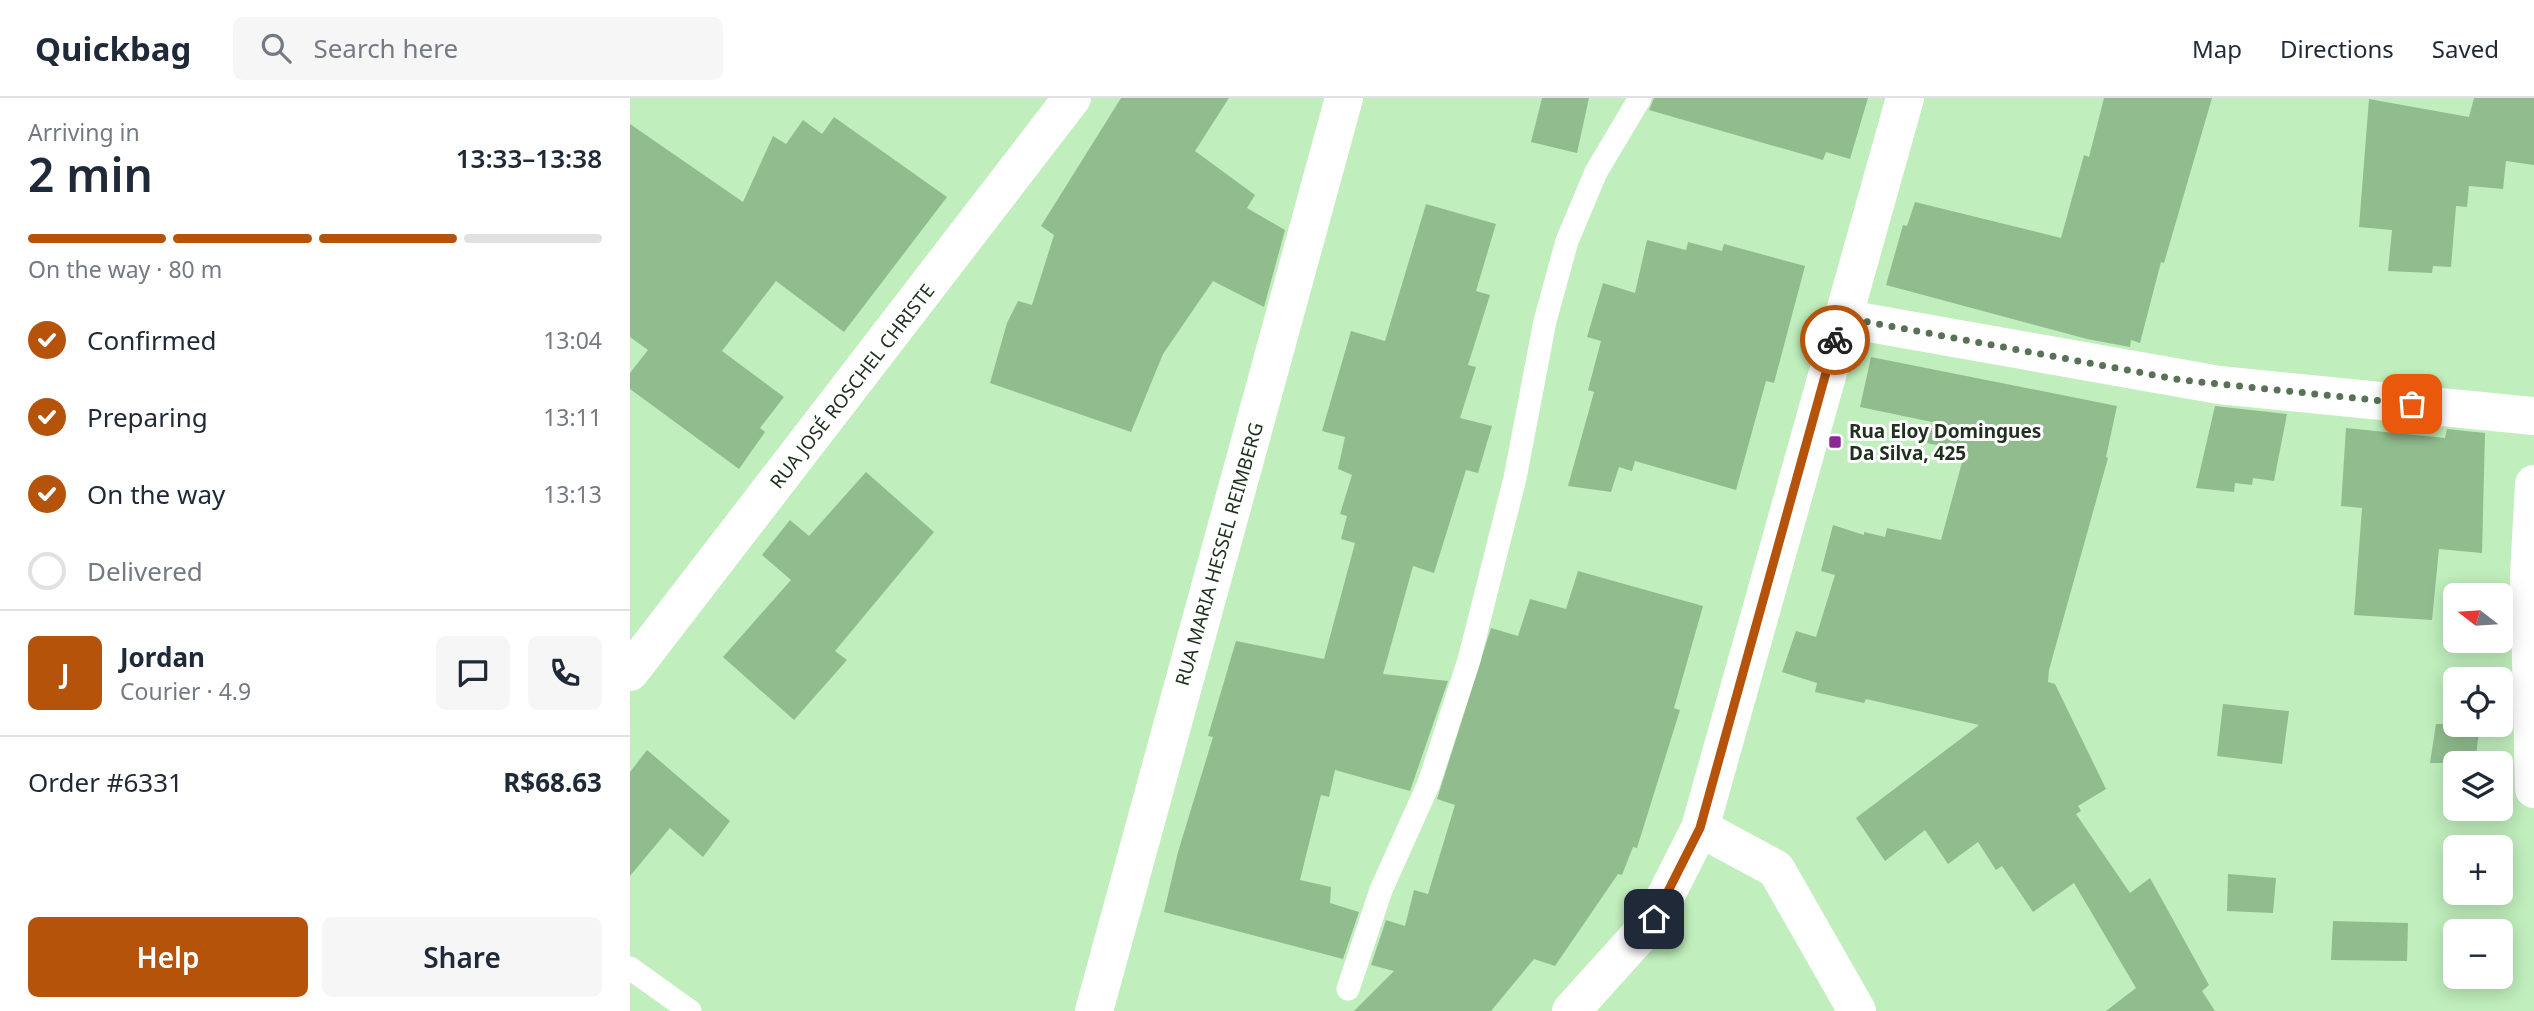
<!DOCTYPE html>
<meta charset="utf-8">
<style>
body{margin:0;font-family:"Noto Sans",sans-serif;background:#f6f6f7;color:#1f2937;height:100vh;display:flex;flex-direction:column;font-size:26px;white-space:nowrap}
*{box-sizing:border-box;margin:0}
p{font-size:23px;color:#747a83}
.icon{flex:none;width:38px;height:38px;fill:none;stroke:currentColor;stroke-width:2;stroke-linecap:round;stroke-linejoin:round}
.map{position:relative;flex:1;overflow:hidden}
.side{display:flex;flex-direction:column;background:#fff;width:630px}
.side>*{flex:none}
.needle{width:46px;rotate:287deg}
.buttons{position:absolute;left:1813px;top:485px;display:grid;gap:14px}
.buttons a{display:grid;place-items:center;width:70px;height:70px;border-radius:10px;background:#fff;box-shadow:0 4px 18px #0003;font-size:35px}
.pin{position:absolute;display:grid;place-items:center;width:60px;height:60px;color:#fff;margin:-30px;border-radius:14px;box-shadow:0 4px 10px #0006}
.courier{position:absolute;display:grid;place-items:center;width:70px;height:70px;margin:-35px;border:5px solid #b45309;border-radius:50%;background:#fff;color:#222;box-shadow:0 2px 9px #0007}
.headline em{font-style:normal;font-weight:600}
.headline div{display:flex;flex-direction:column-reverse}
.headline{display:flex;align-items:center;justify-content:space-between;height:119px;padding:0 28px}
h1{font-size:46px;font-weight:600;line-height:52px}
.bar{display:grid;grid-template-columns:repeat(4,1fr);gap:10px 7px;align-content:center;height:84px;padding:0 28px}
.bar i{height:9px;border-radius:5px;background:#e0e1e3}
.bar .selected{background:#b45309}
.bar p{grid-column:span 4}
.line{display:flex;align-items:center;gap:18px;padding:0 28px;border-top:2px solid #e0e1e3}
.line div{flex:1}
.round{display:grid;place-items:center;flex:none;width:74px;height:74px;border-radius:10px;background:#f6f6f7}
ol{padding:0 28px;list-style:none}
li{display:flex;align-items:center;gap:21px;height:77px}
li p{margin-inline-start:auto}
li .icon{padding:7px;border-radius:50%;background:#b45309;color:#fff;stroke-width:4}
li:last-child{color:#747a83}
li i{width:38px;height:38px;border:4px solid #e0e1e3;border-radius:50%}
.primary-button{display:flex;gap:14px;margin-top:auto;padding:14px 28px}
.primary-button a{flex:1;height:80px;border-radius:10px;background:#b45309;color:#fff;font-size:28px;font-weight:600;line-height:80px;text-align:center}
.primary-button a+a{background:#f6f6f7;color:#1f2937}
header{display:flex;align-items:center;gap:42px;box-sizing:border-box;height:98px;padding:0 35px;background:#fff;border-bottom:2px solid #e0e1e3}
header strong{font-size:33px}
nav{display:flex;gap:38px;margin-inline-start:auto;font-size:24px}
.search{width:490px;height:63px;background:#f6f6f7;display:flex;align-items:center;gap:18px;box-sizing:border-box;padding:0 24px;border-radius:10px;color:#747a83;font-size:26px}
main{display:flex;flex:1;min-height:0}
.map>svg:first-child{display:block}
.building{fill:#91bd8e}
.lines{fill:none;stroke-linecap:round;stroke-linejoin:round}
.lane{stroke:#fff;stroke-width:23}
.street{stroke:#fff;stroke-width:38}
.secondary{stroke:#fff;stroke-width:38}
.done{stroke:#577255;stroke-width:7;stroke-dasharray:0 12.6}
.route{stroke:#b45309;stroke-width:9}
.poi-dot{fill:#892a95;stroke:#fff;stroke-width:2.5}
.labels{text-anchor:middle;stroke-width:6;stroke-linejoin:round;paint-order:stroke}
.street-label{font-size:19px;fill:#1f301e;stroke:#fff}
.poi-label{font-size:19px;font-weight:bold;fill:#1f301e;stroke:#fff;text-anchor:start}
</style>
<header>
<strong>Quickbag</strong>
<div class="search"><svg class="icon" aria-label="search" viewBox="0 0 24 24"><circle cx="10" cy="10" r="6"/><path d="M15 15l6 6"/></svg>Search here</div>
<nav><a>Map</a><a>Directions</a><a>Saved</a></nav>
</header>
<main>
<section class="side">
<div class="headline"><div><h1>2 min</h1><p>Arriving in</p></div><em>13:33–13:38</em></div>
<div class="bar"><i class="selected"></i><i class="selected"></i><i class="selected"></i><i></i><p>On the way · 80 m</p></div>
<ol>
<li><svg class="icon" aria-label="check" viewBox="0 0 24 24"><path d="M5 12l5 5 9-10"/></svg>Confirmed<p>13:04</p></li>
<li><svg class="icon" aria-label="check" viewBox="0 0 24 24"><path d="M5 12l5 5 9-10"/></svg>Preparing<p>13:11</p></li>
<li><svg class="icon" aria-label="check" viewBox="0 0 24 24"><path d="M5 12l5 5 9-10"/></svg>On the way<p>13:13</p></li>
<li><i></i>Delivered</li>
</ol>
<div class="line" style="height:126px"><b class="round" style="background:#b45309;color:#fff">J</b><div><b>Jordan</b><p>Courier · 4.9</p></div><a class="round"><svg class="icon" aria-label="chat" viewBox="0 0 24 24"><path d="M4 5h16v11H9l-5 4z"/></svg></a><a class="round"><svg class="icon" aria-label="phone" viewBox="0 0 24 24"><path d="M5 4h4l2 5-3 2q2 4 5 5l2-3 5 2v4C11 20 4 13 5 4z"/></svg></a></div>
<div class="line" style="height:91px"><div>Order #6331</div><b>R$68.63</b></div>
<div class="primary-button"><a>Help</a><a>Share</a></div>
</section>
<div class="map">
<svg width="1904" height="913" viewBox="0 0 1904 913">
<rect width="100%" height="100%" fill="#c0eebc"/>
<g class="building">
<path d="M 491,0 L 599,0 L 565,53 L 625,97 L 617,110 L 655,132 L 634,209 L 583,183 L 533,256 L 501,334 L 360,285 L 377,225 L 388,203 L 402,207 L 424,137 L 411,128 Z"/>
<path d="M 912,0 L 959,0 L 947,55 L 901,44 Z"/>
<path d="M 1024,0 L 1238,0 L 1220,61 L 1196,54 L 1193,62 L 1019,12 Z"/>
<path d="M 1474,0 L 1582,0 L 1534,165 L 1531,164 L 1510,245 L 1501,242 L 1500,249 L 1457,241 L 1256,187 L 1273,127 L 1277,128 L 1285,104 L 1431,140 L 1454,57 L 1459,59 Z"/>
<path d="M 1844,0 L 1904,0 L 1904,67 L 1876,63 L 1873,91 L 1839,88 L 1837,109 L 1826,108 L 1821,169 L 1803,168 L 1802,175 L 1758,173 L 1762,132 L 1729,129 L 1739,1 L 1839,19 Z"/>
<path d="M 204,19 L 317,99 L 214,234 L 146,183 L 92,253 L 154,299 L 130,330 L 135,334 L 109,371 L 0,291 L 0,275 L 18,252 L 0,239 L 0,26 L 113,104 L 143,38 L 156,46 L 173,22 L 192,36 Z"/>
<path d="M 796,106 L 866,126 L 846,193 L 860,197 L 838,267 L 846,269 L 830,320 L 862,328 L 848,375 L 836,372 L 804,475 L 783,468 L 753,576 L 818,583 L 780,693 L 705,672 L 699,699 L 691,697 L 670,782 L 701,789 L 700,805 L 729,814 L 713,861 L 534,814 L 548,754 L 583,639 L 578,638 L 606,543 L 694,561 L 725,445 L 711,441 L 717,418 L 710,416 L 722,377 L 708,371 L 715,339 L 692,333 L 721,233 L 755,243 Z"/>
<path d="M 1017,142 L 1056,152 L 1058,144 L 1092,153 L 1094,146 L 1175,168 L 1144,285 L 1136,283 L 1106,392 L 1005,363 L 1002,373 L 989,369 L 981,394 L 938,388 L 964,294 L 958,292 L 971,243 L 957,239 L 973,185 L 1005,195 Z"/>
<path d="M 1241,259 L 1487,308 L 1476,359 L 1478,360 L 1419,572 L 1418,584 L 1425,586 L 1476,691 L 1448,708 L 1451,713 L 1446,716 L 1500,795 L 1520,780 L 1579,887 L 1572,893 L 1585,913 L 1476,913 L 1506,890 L 1444,785 L 1403,814 L 1372,768 L 1366,772 L 1348,744 L 1318,766 L 1295,732 L 1255,763 L 1226,720 L 1349,627 L 1236,601 L 1234,605 L 1185,594 L 1187,585 L 1152,574 L 1166,533 L 1186,539 L 1205,477 L 1191,473 L 1203,427 L 1234,437 L 1234,434 L 1255,439 L 1257,430 L 1311,442 L 1334,357 L 1330,356 L 1331,352 L 1297,345 L 1302,324 L 1230,309 Z"/>
<path d="M 1585,308 L 1657,316 L 1644,383 L 1623,380 L 1622,387 L 1605,385 L 1604,394 L 1566,390 Z"/>
<path d="M 1716,330 L 1815,340 L 1817,331 L 1855,335 L 1852,455 L 1809,451 L 1802,522 L 1724,517 L 1732,410 L 1711,408 Z"/>
<path d="M 236,374 L 304,434 L 205,553 L 217,562 L 164,622 L 93,559 L 161,482 L 132,457 L 160,422 L 179,438 Z"/>
<path d="M 948,473 L 1073,508 L 1044,610 L 1050,612 L 1007,750 L 1003,749 L 992,777 L 988,776 L 925,868 L 904,861 L 861,913 L 724,913 L 764,873 L 741,867 L 756,822 L 775,828 L 784,792 L 798,796 L 825,707 L 807,701 L 861,530 L 888,538 L 900,501 L 936,511 Z"/>
<path d="M 1593,606 L 1659,613 L 1652,666 L 1587,658 Z"/>
<path d="M 1806,626 L 1850,626 L 1845,665 L 1800,665 Z"/>
<path d="M 17,652 L 100,723 L 73,759 L 40,730 L 0,778 L 0,674 Z"/>
<path d="M 1598,776 L 1646,780 L 1643,815 L 1597,813 Z"/>
<path d="M 1703,823 L 1778,825 L 1777,863 L 1701,862 Z"/>
</g>
<g class="lines">
<g class="lane">
<path d="M 0,870 L 60,913"/>
<path d="M 718,891 L 751,792 L 799,685 L 839,562 L 885,380 L 915,223 L 937,143 L 966,74 L 1010,0"/>
</g>
<g class="street">
<path d="M 1211,220 L 1589,287 L 1904,318"/>
<path d="M 1904,386 L 1899,477 L 1904,691"/>
<path d="M 0,574 L 442,0"/>
<path d="M 1070,730 L 1146,771 L 1227,913"/>
<path d="M 464,913 L 714,0"/>
</g>
<path class="secondary" d="M 941,913 L 1024,821 L 1070,730 L 1275,0"/>
</g>
<g class="lines">
<path class="done" d="M 1205,242 L 1211,219 L 1551,282 L 1782,306"/>
<path class="route" d="M 1024,821 L 1070,730 L 1205,242"/>
</g>
<rect class="poi-dot" x="1198" y="337" width="14" height="14" rx="3.5"/>
<g class="labels">
<g class="street-label">
<text transform="translate(222 288) rotate(-52)" y="7">RUA JOSÉ ROSCHEL CHRISTE</text>
<text transform="translate(589 456) rotate(-74)" y="7">RUA MARIA HESSEL REIMBERG</text>
</g>
<g class="poi-label">
<text x="1219" y="340">Rua Eloy Domingues<tspan x="1219" dy="22">Da Silva, 425</tspan></text>
</g>
</g>
</svg>
<div class="buttons">
<a><svg class="needle" viewBox="-14 -14 28 28"><path d="M0-13l5 13h-10z" fill="#e53935"/><path d="M0 13l5-13h-10z" fill="#747a83"/></svg></a>
<a><svg class="icon" aria-label="locate" viewBox="0 0 24 24"><circle cx="12" cy="12" r="6"/><path d="M12 2v4M12 18v4M2 12h4M18 12h4"/></svg></a>
<a><svg class="icon" aria-label="layers" viewBox="0 0 24 24"><path d="M12 4l9 5-9 5-9-5zM3 14l9 5 9-5"/></svg></a>
<a>+</a>
<a>−</a>
</div>
<div class="pin" style="left:1782px;top:306px;background:#ea580c"><svg class="icon" aria-label="bag" viewBox="0 0 24 24"><path d="M5 8h14l-1 12H6zM9 8a3 3 0 0 1 6 0"/></svg></div>
<div class="pin" style="left:1024px;top:821px;background:#1f2937"><svg class="icon" aria-label="home" viewBox="0 0 24 24"><path d="M3 11l9-7 9 7M6 9v11h12V9"/></svg></div>
<div class="courier" style="left:1205px;top:242px"><svg class="icon" aria-label="bike" viewBox="0 0 24 24"><circle cx="6" cy="16" r="4"/><circle cx="18" cy="16" r="4"/><path d="M6 16l4-8h5l3 8M10 8l3 8H6M13 5h3"/></svg></div>
</div>
</main>
